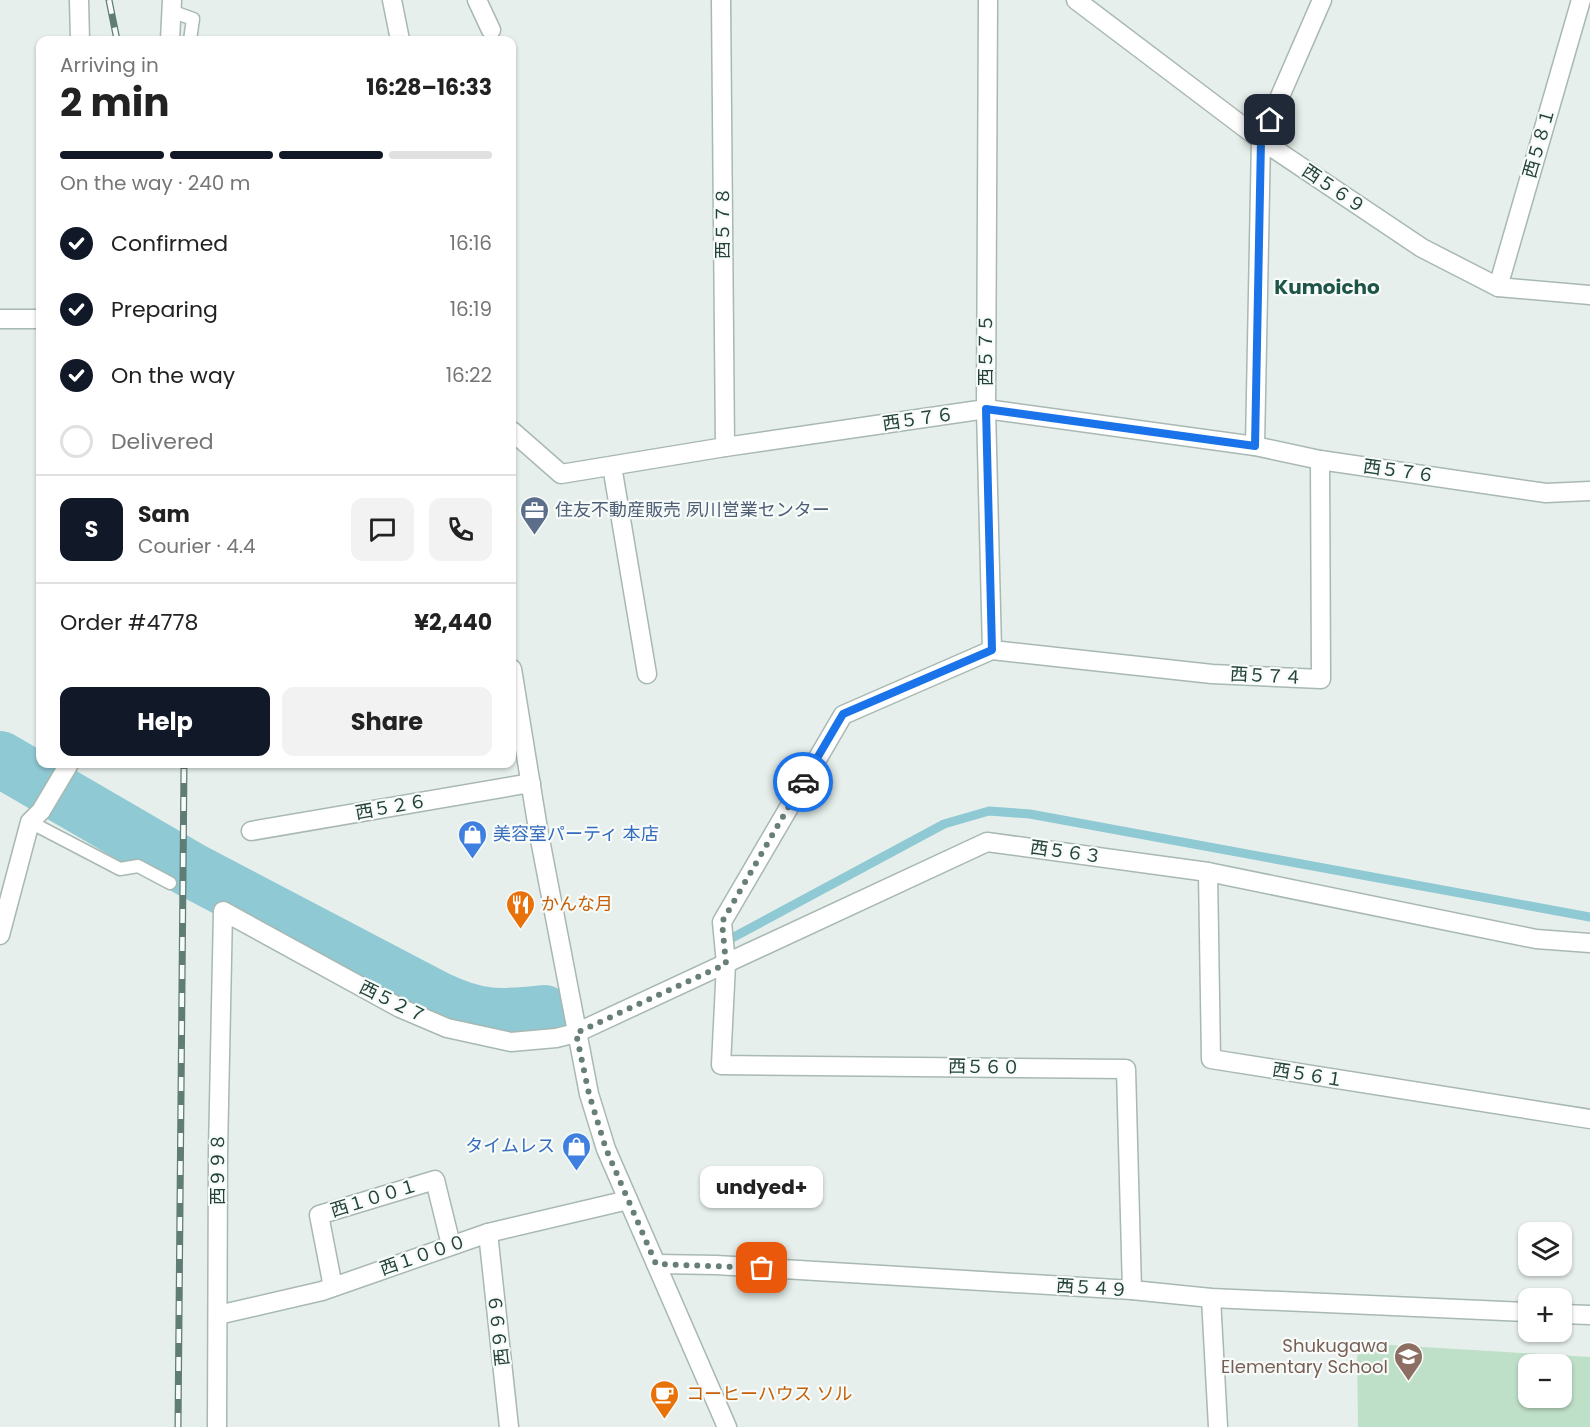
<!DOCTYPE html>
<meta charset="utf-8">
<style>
body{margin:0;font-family:Poppins,"Noto Sans JP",sans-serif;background:#f2f2f2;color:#222;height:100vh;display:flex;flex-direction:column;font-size:22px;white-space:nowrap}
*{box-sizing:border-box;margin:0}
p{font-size:20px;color:#767676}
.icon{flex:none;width:33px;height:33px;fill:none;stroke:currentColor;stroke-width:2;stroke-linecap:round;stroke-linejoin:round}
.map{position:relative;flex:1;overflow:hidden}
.sheet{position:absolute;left:36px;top:36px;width:480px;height:732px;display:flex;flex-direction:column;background:#fff;border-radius:12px;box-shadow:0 2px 4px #0004}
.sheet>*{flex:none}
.tools{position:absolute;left:1518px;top:1222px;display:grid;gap:12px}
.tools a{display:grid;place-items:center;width:54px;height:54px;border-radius:12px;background:#fff;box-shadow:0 2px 4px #0004;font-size:30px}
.pin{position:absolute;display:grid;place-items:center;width:51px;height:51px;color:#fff;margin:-26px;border-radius:12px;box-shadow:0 3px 9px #0006}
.courier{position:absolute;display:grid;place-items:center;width:60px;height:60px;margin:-30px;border:4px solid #1a73e8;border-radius:50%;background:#fff;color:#222;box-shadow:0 2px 8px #0007}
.bubble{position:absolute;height:42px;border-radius:12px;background:#fff;box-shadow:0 2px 4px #0004;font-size:20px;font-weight:700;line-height:42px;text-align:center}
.summary em{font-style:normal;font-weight:700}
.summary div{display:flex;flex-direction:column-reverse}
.summary{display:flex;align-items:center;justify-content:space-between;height:102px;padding:0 24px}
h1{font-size:39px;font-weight:700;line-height:45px}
.bar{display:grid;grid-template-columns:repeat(4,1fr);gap:9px 6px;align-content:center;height:72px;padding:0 24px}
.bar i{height:8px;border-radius:4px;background:#e0e0e0}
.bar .selected{background:#111827}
.bar p{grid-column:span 4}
.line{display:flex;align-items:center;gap:15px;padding:0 24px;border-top:2px solid #e0e0e0}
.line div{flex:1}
.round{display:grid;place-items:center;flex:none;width:63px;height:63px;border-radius:12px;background:#f2f2f2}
ol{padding:0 24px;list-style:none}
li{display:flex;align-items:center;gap:18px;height:66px}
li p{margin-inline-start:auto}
li .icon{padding:6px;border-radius:50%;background:#111827;color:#fff;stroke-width:4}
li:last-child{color:#767676}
li i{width:33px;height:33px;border:3px solid #e0e0e0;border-radius:50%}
.cta{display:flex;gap:12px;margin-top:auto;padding:12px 24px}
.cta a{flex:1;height:69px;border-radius:12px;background:#111827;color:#fff;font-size:24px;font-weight:700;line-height:69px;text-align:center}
.cta a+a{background:#f2f2f2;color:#222}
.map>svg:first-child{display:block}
.green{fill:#bfe0c8;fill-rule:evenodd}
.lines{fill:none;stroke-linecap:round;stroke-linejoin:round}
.stream{stroke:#8ec9d4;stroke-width:9}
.river{stroke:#8ec9d4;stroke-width:56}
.service-casing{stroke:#a8b8b2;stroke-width:15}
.minor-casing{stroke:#a8b8b2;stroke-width:21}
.tertiary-casing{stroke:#a8b8b2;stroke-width:21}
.service{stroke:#fff;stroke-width:12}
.minor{stroke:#fff;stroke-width:18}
.tertiary{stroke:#fff;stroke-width:18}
.rail-casing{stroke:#5f7d75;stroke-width:7}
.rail{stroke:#f7fbf9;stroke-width:4.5;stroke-dasharray:14;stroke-linecap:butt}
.done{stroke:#687f78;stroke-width:6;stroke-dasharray:0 10.8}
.route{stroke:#1a73e8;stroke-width:8}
.labels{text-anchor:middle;stroke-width:4.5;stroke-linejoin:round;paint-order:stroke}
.street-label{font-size:18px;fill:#24423a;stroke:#f7fbf9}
.service-label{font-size:18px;fill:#4e5e75;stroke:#f7fbf9;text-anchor:start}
.shop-label{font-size:18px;fill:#366cbe;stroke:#f7fbf9;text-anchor:start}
.food-label{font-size:18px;fill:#c56008;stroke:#f7fbf9;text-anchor:start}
.education-label{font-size:18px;fill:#785e54;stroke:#f7fbf9;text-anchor:end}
.neighbourhood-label{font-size:20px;font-weight:bold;fill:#1f5548;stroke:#f7fbf9}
</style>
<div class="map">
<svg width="1590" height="1427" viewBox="0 0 1590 1427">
<rect width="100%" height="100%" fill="#e6efeb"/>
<path class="green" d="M 1357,1343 L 1590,1357 L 1590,1427 L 1358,1427 ZM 1528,1365 L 1562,1365 L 1562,1398 L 1528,1398 Z"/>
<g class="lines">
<path class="stream" d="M 732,938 L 944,824 L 989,811 L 1030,814 L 1590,917"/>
<path class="river" d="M 0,759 L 191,870 L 437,999 C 479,1019 499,1018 544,1013"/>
<defs>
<g id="service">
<path d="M 171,11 L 193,19 L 190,40"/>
<path d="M 30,822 L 120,869 L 138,866 L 170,883"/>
</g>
<g id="minor">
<path d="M 79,0 L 80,40"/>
<path d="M 477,0 L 491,30"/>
<path d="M 721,0 L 725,447"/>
<path d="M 988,0 L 986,409 L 992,650 L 843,715 L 722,922 L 726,964 L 721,1065 L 1126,1069 L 1132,1290"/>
<path d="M 1076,0 L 1261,140 L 1422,248 L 1498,287 L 1590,295"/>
<path d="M 170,40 L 172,0"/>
<path d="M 1498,287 L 1581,0"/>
<path d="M 0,319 L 40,319"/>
<path d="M 512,431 L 561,474 L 725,447 L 986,409 L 1255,446 L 1320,460 L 1546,493 L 1590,491"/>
<path d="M 1255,446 L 1261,140 L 1322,0"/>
<path d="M 612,466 L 647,674"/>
<path d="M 992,650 L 1212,674 L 1321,679 L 1320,460"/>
<path d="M 251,831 L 531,783"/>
<path d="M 1208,872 L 1211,1059 L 1590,1119"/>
<path d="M 0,935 L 30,822 L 41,811 L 69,764"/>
<path d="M 488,1233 L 509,1427"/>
<path d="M 656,1264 L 716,1265 L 1132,1290 L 1211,1298 L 1528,1312"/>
<path d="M 333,1287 L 319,1215 L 435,1180 L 451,1245"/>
<path d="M 1211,1298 L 1218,1427"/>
<path d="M 1562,1314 L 1590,1315"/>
<path d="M 218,1315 L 322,1291 L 488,1233 L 628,1200"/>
<path d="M 217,1427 L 218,1152 L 223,911 L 400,1008 L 447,1028 L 511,1042 L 556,1038 L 576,1033 L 987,842 L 1208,872 L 1536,939 L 1590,943"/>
</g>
<g id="tertiary">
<path d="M 392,0 L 400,40"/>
<path d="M 512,669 L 538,829 L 589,1094 L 606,1149 L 727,1427"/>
</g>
</defs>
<use href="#service" class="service-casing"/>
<use href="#minor" class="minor-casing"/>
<use href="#tertiary" class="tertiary-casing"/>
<use href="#service" class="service"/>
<use href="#minor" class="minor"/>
<use href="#tertiary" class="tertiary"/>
<defs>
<g id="rail">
<path d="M 109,0 L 117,40"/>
<path d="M 178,1427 L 184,764"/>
</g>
</defs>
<use href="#rail" class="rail-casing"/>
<use href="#rail" class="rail"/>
</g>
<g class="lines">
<path class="done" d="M 762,1268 L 656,1264 L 606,1149 L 589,1094 L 576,1033 L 726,964 L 722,922 L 803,782"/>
<path class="route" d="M 803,782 L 843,714 L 992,650 L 986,409 L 1255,446 L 1261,140 L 1270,120"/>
</g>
<defs>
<symbol id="office-pin" viewBox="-11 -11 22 30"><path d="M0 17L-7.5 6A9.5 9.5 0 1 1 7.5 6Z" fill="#5c6f8a" stroke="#f7fbf9"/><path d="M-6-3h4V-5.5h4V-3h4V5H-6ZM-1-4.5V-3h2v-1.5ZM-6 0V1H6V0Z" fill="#fff"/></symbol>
<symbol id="shop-pin" viewBox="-11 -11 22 30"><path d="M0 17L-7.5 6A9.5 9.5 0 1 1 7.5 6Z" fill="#3f7fe0" stroke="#f7fbf9"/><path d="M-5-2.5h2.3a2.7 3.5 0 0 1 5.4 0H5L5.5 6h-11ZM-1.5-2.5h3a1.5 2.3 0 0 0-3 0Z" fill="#fff"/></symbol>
<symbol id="restaurant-pin" viewBox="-11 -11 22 30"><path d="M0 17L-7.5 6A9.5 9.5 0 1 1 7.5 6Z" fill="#e8710a" stroke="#f7fbf9"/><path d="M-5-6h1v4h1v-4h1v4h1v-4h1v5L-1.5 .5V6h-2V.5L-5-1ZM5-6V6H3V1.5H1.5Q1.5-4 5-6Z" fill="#fff"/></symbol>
<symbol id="school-pin" viewBox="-11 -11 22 30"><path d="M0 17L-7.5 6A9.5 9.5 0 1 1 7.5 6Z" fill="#8d6e63" stroke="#f7fbf9"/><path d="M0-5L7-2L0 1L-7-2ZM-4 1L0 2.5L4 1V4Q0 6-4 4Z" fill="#fff"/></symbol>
<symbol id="cafe-pin" viewBox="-11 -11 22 30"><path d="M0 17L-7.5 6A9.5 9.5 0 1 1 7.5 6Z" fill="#e8710a" stroke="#f7fbf9"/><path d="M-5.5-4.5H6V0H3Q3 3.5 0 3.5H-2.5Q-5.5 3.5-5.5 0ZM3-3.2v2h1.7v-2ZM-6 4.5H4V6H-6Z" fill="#fff"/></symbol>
</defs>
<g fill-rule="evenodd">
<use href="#office-pin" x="518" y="494" width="33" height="45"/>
<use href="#shop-pin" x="456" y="818" width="33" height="45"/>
<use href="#restaurant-pin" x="504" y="888" width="33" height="45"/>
<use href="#shop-pin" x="560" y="1130" width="33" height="45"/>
<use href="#school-pin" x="1392" y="1340" width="33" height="45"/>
<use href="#cafe-pin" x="648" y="1378" width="33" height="45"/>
</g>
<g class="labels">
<g class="street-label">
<text transform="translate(1539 143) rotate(-74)" y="6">西５８１</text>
<text transform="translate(1334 189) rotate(34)" y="6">西５６９</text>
<text transform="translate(723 223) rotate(-90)" y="6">西５７８</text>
<text transform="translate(986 350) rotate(-90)" y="6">西５７５</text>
<text transform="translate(918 419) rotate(-8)" y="6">西５７６</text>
<text transform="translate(1399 471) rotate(8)" y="6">西５７６</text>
<text transform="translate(1266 676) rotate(3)" y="6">西５７４</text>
<text transform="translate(391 807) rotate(-10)" y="6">西５２６</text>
<text transform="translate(1066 852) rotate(8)" y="6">西５６３</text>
<text transform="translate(393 1002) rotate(26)" y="6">西５２７</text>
<text transform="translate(984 1067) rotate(1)" y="6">西５６０</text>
<text transform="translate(1308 1075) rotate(9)" y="6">西５６１</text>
<text transform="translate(218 1169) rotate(-90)" y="6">西９９８</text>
<text transform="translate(374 1198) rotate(-17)" y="6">西１００１</text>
<text transform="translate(423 1255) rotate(-19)" y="6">西１０００</text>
<text transform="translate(1092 1288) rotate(4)" y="6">西５４９</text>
<text transform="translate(499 1330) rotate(-96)" y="6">西９９９</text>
</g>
<g class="service-label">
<text x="555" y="516">住友不動産販売 夙川営業センター</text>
</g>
<g class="shop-label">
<text x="493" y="840">美容室パーティ 本店</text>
<text x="555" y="1152" text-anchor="end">タイムレス</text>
</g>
<g class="food-label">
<text x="541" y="910">かんな月</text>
<text x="686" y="1400">コーヒーハウス ソル</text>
</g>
<g class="education-label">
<text x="1388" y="1352">Shukugawa<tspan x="1388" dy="21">Elementary School</tspan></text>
</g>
<g class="neighbourhood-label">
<text x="1327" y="294">Kumoicho</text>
</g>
</g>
</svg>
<div class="tools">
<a><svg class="icon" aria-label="layers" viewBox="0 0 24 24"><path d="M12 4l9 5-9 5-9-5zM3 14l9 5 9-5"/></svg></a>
<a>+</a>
<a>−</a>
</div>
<div class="pin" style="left:762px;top:1268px;background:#ea580c"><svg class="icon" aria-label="bag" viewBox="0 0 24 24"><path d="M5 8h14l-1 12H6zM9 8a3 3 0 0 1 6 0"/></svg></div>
<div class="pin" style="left:1270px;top:120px;background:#1f2937"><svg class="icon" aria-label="home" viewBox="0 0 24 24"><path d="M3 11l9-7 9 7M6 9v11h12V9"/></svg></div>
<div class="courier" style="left:803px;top:782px"><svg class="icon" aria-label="car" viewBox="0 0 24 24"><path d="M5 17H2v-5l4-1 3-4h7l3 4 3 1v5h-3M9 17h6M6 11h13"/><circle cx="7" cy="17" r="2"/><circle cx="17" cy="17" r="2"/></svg></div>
<div class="bubble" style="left:700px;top:1166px;width:123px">undyed+</div>
<section class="sheet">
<div class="summary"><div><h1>2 min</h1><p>Arriving in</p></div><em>16:28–16:33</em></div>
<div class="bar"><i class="selected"></i><i class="selected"></i><i class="selected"></i><i></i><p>On the way · 240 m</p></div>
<ol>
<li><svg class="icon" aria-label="check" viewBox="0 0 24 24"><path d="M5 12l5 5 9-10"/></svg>Confirmed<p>16:16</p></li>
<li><svg class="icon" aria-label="check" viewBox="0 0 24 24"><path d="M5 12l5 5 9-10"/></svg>Preparing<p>16:19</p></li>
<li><svg class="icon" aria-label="check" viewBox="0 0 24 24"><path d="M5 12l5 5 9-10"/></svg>On the way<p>16:22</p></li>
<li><i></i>Delivered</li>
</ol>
<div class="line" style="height:108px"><b class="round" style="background:#111827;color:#fff">S</b><div><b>Sam</b><p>Courier · 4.4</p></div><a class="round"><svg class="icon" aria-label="chat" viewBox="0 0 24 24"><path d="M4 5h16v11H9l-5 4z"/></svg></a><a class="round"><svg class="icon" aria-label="phone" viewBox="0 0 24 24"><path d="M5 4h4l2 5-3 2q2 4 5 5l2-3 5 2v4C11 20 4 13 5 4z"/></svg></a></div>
<div class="line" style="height:78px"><div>Order #4778</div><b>¥2,440</b></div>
<div class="cta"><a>Help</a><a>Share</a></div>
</section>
</div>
